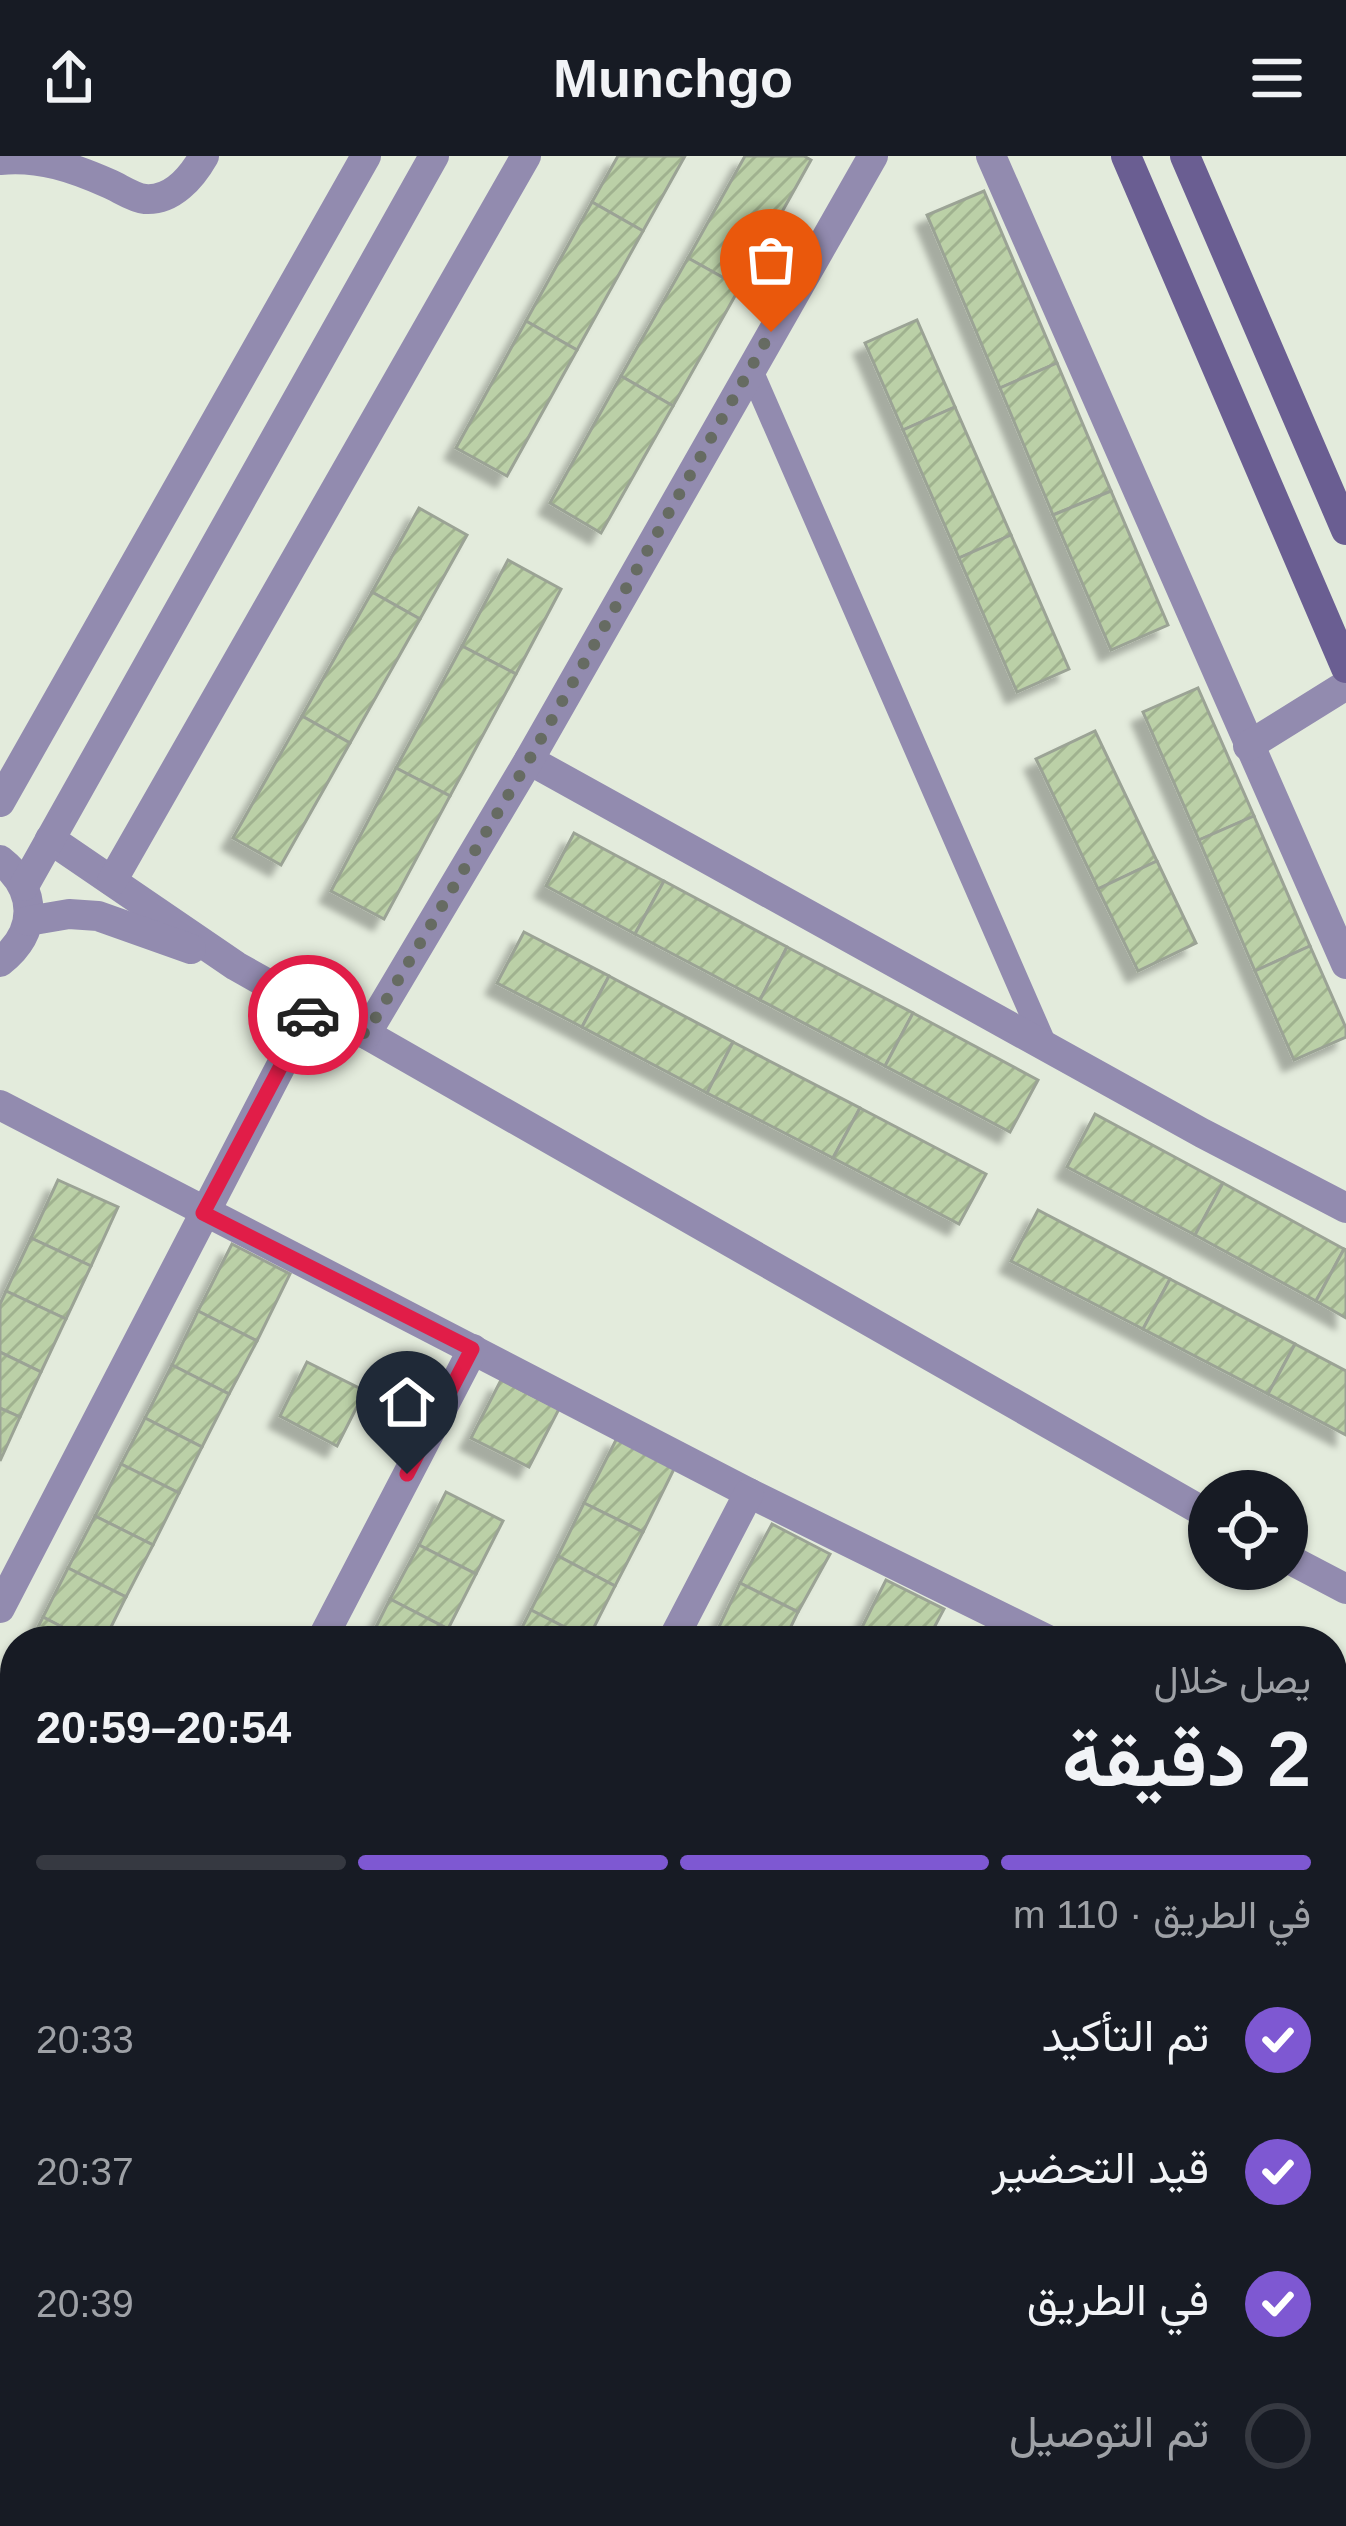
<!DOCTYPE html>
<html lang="ar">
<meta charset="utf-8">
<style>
body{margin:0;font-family:Helvetica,Vazirmatn,sans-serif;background:#242831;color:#f1f3f6;direction:rtl;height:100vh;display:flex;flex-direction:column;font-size:45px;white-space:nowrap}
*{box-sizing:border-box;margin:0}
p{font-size:39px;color:#9ea1a6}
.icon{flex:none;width:66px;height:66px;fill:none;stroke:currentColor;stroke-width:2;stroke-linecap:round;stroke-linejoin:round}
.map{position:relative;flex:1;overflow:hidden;direction:ltr}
.sheet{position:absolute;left:0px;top:1470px;width:1347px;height:900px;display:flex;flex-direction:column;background:#171b24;border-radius:48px 48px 0 0;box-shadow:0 3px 9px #0004;direction:rtl}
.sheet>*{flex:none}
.controls{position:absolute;left:1188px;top:1314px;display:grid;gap:24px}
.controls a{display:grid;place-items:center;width:120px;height:120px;border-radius:50%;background:#171b24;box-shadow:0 3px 9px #0004;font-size:60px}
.pin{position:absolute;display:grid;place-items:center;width:102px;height:102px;color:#fff;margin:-123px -51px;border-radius:50% 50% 50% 0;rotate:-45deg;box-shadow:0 0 12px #0007}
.pin .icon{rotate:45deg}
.courier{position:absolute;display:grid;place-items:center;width:120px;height:120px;margin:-60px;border:9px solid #e11d48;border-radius:50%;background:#fff;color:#222;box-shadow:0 3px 15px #0007}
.headline em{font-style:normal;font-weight:700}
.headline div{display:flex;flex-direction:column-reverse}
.headline{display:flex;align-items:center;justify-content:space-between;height:204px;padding:0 36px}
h1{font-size:78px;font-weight:700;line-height:90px}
.bar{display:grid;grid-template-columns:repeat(4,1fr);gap:18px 12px;align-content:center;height:144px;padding:0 36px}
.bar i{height:15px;border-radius:9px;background:#363941}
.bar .selected{background:#7e58d2}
.bar p{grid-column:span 4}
ol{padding:0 36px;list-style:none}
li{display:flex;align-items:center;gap:36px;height:132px}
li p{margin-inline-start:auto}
li .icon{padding:12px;border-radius:50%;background:#7e58d2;color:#fff;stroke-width:4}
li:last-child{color:#9ea1a6}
li i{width:66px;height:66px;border:6px solid #363941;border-radius:50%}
header{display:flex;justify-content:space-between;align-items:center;height:156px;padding:0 36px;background:#171b24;font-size:54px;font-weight:700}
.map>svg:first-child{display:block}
.building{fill:url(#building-hatch);stroke:#9ba395;stroke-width:3;filter:url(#shadow)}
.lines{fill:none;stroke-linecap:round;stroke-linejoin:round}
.service{stroke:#928baf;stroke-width:24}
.minor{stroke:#928baf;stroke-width:30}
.secondary{stroke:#6a5e92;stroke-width:30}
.done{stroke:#666b62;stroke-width:12;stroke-dasharray:0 21.6}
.route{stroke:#e11d48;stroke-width:15}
</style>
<header><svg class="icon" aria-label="menu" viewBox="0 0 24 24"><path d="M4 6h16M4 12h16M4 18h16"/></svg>Munchgo<svg class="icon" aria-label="share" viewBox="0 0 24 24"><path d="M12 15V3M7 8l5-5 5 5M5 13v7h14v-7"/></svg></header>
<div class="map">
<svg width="1346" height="2370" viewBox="0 0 1346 2370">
<defs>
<pattern id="building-hatch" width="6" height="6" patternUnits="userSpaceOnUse" patternTransform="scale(3)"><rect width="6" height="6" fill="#bbd0a7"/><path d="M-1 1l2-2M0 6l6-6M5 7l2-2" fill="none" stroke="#a0b28f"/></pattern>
<filter id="shadow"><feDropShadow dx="-11" dy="11" stdDeviation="3" flood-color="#0004"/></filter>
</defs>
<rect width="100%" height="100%" fill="#e3ebdc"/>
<g class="building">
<path d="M 618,0 L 685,0 L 643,75 L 592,46 Z"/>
<path d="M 745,0 L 804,0 L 811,4 L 740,131 L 688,102 Z"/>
<path d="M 984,35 L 1057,207 L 1000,232 L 927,59 Z"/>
<path d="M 592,46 L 643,75 L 577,194 L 526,165 Z"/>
<path d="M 688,102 L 740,131 L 673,250 L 621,220 Z"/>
<path d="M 917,164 L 955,251 L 903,274 L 865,187 Z"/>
<path d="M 526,165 L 577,194 L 507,320 L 456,292 Z"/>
<path d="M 1057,207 L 1111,335 L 1053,359 L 1000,232 Z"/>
<path d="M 621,220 L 673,250 L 601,377 L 550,347 Z"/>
<path d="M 955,251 L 1011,379 L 959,402 L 903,274 Z"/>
<path d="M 1111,335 L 1168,469 L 1111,494 L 1053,359 Z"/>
<path d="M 419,352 L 467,379 L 420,463 L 372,436 Z"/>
<path d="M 1011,379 L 1069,513 L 1017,536 L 959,402 Z"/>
<path d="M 508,404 L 561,433 L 516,518 L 462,490 Z"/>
<path d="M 372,436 L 420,463 L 350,587 L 302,560 Z"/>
<path d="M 462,490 L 516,518 L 450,640 L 396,612 Z"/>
<path d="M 1198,532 L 1254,660 L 1199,684 L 1143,556 Z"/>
<path d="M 302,560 L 350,587 L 281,709 L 233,682 Z"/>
<path d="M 1095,575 L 1157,705 L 1098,733 L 1036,603 Z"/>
<path d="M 396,612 L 450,640 L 384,763 L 331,735 Z"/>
<path d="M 1254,660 L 1310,790 L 1255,815 L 1199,684 Z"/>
<path d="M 574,677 L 664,725 L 635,778 L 546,730 Z"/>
<path d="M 1157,705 L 1196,787 L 1138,815 L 1098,733 Z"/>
<path d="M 664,725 L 787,791 L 760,844 L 635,778 Z"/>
<path d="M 524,776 L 609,820 L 582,871 L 497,827 Z"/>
<path d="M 1310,790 L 1346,872 L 1346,881 L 1294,904 L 1255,815 Z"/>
<path d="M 787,791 L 913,857 L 885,910 L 760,844 Z"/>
<path d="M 609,820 L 733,886 L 707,937 L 582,871 Z"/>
<path d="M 913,857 L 1038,924 L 1010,976 L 885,910 Z"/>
<path d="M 733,886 L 860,952 L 833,1002 L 707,937 Z"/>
<path d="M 860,952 L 986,1018 L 959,1068 L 833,1002 Z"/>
<path d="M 1095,958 L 1223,1027 L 1195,1079 L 1067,1011 Z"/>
<path d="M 58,1024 L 118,1051 L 91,1110 L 31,1082 Z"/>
<path d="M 1223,1027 L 1344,1093 L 1316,1145 L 1195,1079 Z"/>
<path d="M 1038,1054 L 1170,1123 L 1143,1173 L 1011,1105 Z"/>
<path d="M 31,1082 L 91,1110 L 66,1163 L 6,1135 Z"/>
<path d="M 232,1088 L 290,1118 L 257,1185 L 198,1155 Z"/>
<path d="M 1344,1093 L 1346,1094 L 1346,1162 L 1316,1145 Z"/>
<path d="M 1170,1123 L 1295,1188 L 1268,1238 L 1143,1173 Z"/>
<path d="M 6,1135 L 66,1163 L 41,1216 L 0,1196 L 0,1148 Z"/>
<path d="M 198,1155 L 257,1185 L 229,1238 L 172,1209 Z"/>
<path d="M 1295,1188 L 1346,1215 L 1346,1279 L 1268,1238 Z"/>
<path d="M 0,1196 L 41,1216 L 20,1261 L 0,1252 Z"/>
<path d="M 307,1206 L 365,1235 L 337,1290 L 280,1260 Z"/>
<path d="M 172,1209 L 229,1238 L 202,1291 L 145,1262 Z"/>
<path d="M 501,1224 L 559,1253 L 529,1311 L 471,1282 Z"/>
<path d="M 0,1252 L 20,1261 L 0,1305 Z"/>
<path d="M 145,1262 L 202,1291 L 179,1337 L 121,1308 Z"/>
<path d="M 618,1280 L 676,1309 L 643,1376 L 584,1347 Z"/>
<path d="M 121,1308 L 179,1337 L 153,1389 L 95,1360 Z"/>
<path d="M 446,1336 L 503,1365 L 476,1418 L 419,1389 Z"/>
<path d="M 584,1347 L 643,1376 L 615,1430 L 558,1400 Z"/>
<path d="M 95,1360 L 153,1389 L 126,1441 L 68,1412 Z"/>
<path d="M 772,1368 L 830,1398 L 798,1456 L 740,1427 Z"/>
<path d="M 419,1389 L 476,1418 L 448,1473 L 390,1443 Z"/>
<path d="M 558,1400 L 615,1430 L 588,1483 L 531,1454 Z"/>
<path d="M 68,1412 L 126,1441 L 104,1485 L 89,1485 L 43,1461 Z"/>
<path d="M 886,1424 L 944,1453 L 927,1485 L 855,1485 Z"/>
<path d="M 740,1427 L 798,1456 L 784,1485 L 731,1485 L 716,1477 Z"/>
<path d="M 390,1443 L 448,1473 L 442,1485 L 369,1485 Z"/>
<path d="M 531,1454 L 588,1483 L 587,1485 L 515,1485 Z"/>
<path d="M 43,1461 L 89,1485 L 31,1485 Z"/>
<path d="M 15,1516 L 15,1573 L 0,1566 L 0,1546 Z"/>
<path d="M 1332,1655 L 1346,1663 L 1346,1746 L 1332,1739 Z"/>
<path d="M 1332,1739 L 1346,1746 L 1346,1760 L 1332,1787 Z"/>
<path d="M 1342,1883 L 1346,1885 L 1346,1943 L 1332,1936 L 1332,1903 Z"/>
<path d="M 1332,1936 L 1346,1943 L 1346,2009 L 1332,2001 Z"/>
<path d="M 1332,2001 L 1346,2009 L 1346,2018 L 1332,2046 Z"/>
<path d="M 15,2181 L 15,2242 L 0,2234 L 0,2210 Z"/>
<path d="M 0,2234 L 15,2242 L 15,2303 L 0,2295 Z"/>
<path d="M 0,2295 L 15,2303 L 15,2324 L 0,2354 Z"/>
<path d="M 91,2355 L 136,2355 L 128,2370 L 120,2370 Z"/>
<path d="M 277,2355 L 349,2355 L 342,2370 L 269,2370 Z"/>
<path d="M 408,2355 L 481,2355 L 473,2370 L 400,2370 Z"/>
</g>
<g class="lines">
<path class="service" d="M 750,212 L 1045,889"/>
<g class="minor">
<path d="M 991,0 L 1346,808"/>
<path d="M 0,4 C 40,0 74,12 110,28 C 121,33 134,42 145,43 C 172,45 192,21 204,0"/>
<path d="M 1248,590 L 1346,529"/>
<path d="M 529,604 L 1202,977 L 1346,1052"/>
<path d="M 0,646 L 366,0"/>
<path d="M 50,683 L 236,810 L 311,852 L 366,878 L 1209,1359"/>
<path d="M 0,704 C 38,734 38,776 0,806"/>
<path d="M 112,725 L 526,0"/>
<path d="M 24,730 L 434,0"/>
<path d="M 28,765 L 69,758 L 98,760 L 191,793"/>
<path d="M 366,878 L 529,604 L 873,0"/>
<path d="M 0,949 L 749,1337 L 1050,1485"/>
<path d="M 1287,1402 L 1346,1433"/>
<path d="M 0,1452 L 311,852"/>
<path d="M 321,1485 L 473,1193"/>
<path d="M 672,1485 L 749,1337"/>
<path d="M 1332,1625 L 1346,1633"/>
<path d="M 0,1795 L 15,1802"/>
<path d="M 0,2095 L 15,2067"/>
<path d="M 1332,2172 L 1346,2145"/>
<path d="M 959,2355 L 965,2370"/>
<path d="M 1095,2355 L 1126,2370"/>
<path d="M 211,2370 L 219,2355"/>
<path d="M 545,2370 L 553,2355"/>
<path d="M 1233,2370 L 1240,2355"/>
</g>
<g class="secondary">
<path d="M 1126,0 L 1346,512"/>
<path d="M 1185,0 L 1346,374"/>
</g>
</g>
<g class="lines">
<path class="done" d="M 308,859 L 311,853 L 366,878 L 529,604 L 771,176"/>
<path class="route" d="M 308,859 L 203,1057 L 472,1193 L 407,1318"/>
</g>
</svg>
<div class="controls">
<a><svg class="icon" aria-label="locate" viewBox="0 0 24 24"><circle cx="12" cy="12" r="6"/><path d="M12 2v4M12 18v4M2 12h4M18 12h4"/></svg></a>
</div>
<div class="pin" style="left:771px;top:176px;background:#ea580c"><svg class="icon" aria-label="bag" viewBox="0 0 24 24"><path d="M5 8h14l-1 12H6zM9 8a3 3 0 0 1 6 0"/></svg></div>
<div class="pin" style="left:407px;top:1318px;background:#1f2937"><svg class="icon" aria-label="home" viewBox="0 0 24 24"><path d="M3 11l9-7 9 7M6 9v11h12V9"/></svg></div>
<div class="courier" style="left:308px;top:859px"><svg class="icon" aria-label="car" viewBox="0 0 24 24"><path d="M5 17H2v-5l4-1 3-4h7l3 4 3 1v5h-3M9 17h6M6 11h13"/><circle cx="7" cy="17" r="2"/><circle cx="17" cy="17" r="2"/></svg></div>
<section class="sheet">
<div class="headline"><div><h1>2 دقيقة</h1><p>يصل خلال</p></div><em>20:54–20:59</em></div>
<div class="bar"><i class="selected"></i><i class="selected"></i><i class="selected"></i><i></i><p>في الطريق · 110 m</p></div>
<ol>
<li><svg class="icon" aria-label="check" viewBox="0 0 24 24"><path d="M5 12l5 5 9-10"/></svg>تم التأكيد<p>20:33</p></li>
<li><svg class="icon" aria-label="check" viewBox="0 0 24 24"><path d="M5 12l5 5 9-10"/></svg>قيد التحضير<p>20:37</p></li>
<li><svg class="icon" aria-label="check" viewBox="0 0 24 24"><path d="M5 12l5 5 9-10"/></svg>في الطريق<p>20:39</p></li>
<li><i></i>تم التوصيل</li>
</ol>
</section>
</div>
